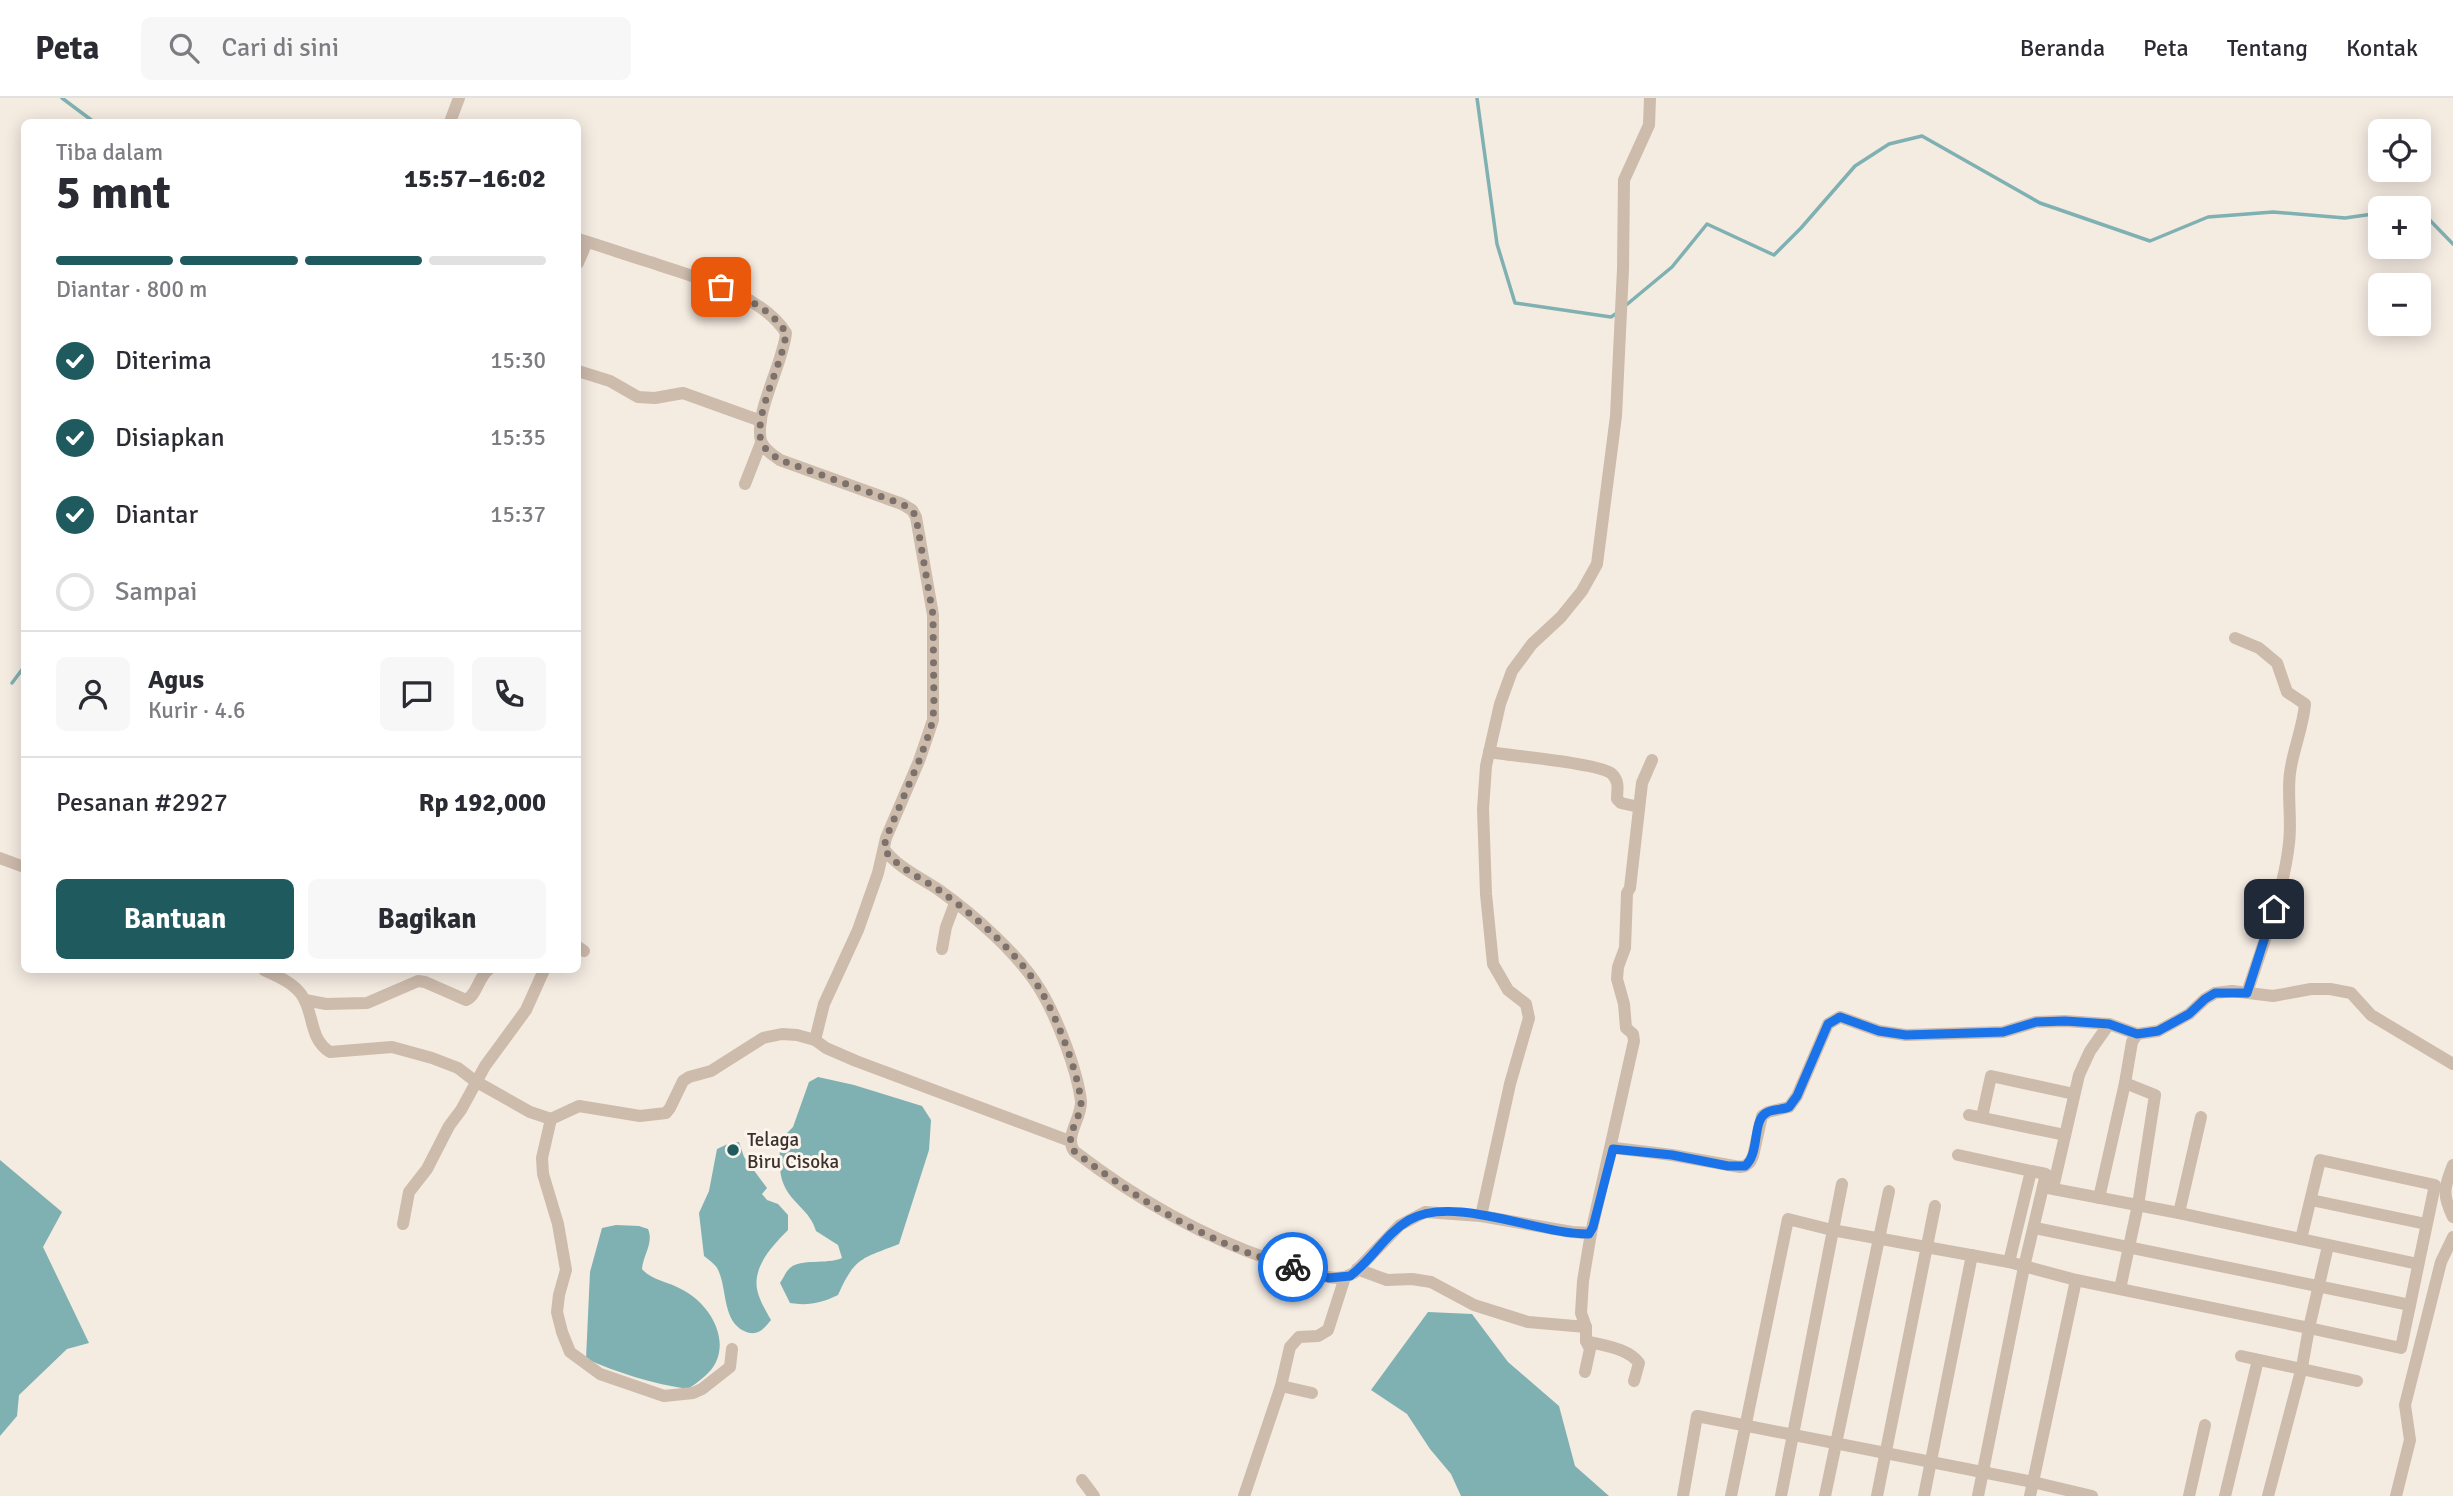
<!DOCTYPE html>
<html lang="id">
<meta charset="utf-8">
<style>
body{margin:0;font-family:Signika,sans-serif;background:#f7f7f7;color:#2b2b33;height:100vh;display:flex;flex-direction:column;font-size:26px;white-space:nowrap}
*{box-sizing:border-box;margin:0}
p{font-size:23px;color:#7c7c81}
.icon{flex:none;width:38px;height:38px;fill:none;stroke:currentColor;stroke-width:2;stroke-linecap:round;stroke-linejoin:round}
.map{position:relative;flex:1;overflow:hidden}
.panel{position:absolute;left:21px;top:21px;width:560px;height:854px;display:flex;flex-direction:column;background:#fff;border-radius:10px;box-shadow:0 4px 18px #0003}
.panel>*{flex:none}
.tools{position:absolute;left:2368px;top:21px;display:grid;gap:14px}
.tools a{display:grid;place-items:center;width:63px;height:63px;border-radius:10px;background:#fff;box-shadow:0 4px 18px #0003;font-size:35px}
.pin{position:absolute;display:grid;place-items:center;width:60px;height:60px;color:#fff;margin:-30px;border-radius:14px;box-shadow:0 4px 10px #0006}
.courier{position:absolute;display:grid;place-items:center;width:70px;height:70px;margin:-35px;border:5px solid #1a73e8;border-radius:50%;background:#fff;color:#222;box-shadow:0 2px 9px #0007}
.overview em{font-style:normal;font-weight:800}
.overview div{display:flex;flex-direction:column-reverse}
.overview{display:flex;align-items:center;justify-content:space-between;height:119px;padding:0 35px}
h1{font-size:46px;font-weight:800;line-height:52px}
.bar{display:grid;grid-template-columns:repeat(4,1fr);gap:10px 7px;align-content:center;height:84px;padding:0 35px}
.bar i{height:9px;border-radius:5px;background:#e1e1e2}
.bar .on{background:#1f5a5e}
.bar p{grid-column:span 4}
.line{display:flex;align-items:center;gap:18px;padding:0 35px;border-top:2px solid #e1e1e2}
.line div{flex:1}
.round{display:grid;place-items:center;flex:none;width:74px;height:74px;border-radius:10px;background:#f7f7f7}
ol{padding:0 35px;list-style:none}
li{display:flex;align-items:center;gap:21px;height:77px}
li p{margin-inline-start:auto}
li .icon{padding:7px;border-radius:50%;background:#1f5a5e;color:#fff;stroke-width:4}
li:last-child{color:#7c7c81}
li i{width:38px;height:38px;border:4px solid #e1e1e2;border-radius:50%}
.primary-button{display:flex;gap:14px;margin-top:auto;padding:14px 35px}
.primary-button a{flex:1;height:80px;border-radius:10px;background:#1f5a5e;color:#fff;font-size:28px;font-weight:800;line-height:80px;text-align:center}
.primary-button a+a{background:#f7f7f7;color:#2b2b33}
header{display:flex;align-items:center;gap:42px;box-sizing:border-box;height:98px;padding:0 35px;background:#fff;border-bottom:2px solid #e1e1e2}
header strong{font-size:33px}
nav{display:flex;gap:38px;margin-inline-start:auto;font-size:24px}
.search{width:490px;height:63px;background:#f7f7f7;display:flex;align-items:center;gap:18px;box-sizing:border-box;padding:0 24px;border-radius:10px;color:#7c7c81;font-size:26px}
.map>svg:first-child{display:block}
.water{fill:#7fb0b2}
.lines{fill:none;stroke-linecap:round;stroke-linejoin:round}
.stream{stroke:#7fb0b2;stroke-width:3.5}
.street{stroke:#cdbbac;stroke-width:12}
.done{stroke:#7c716b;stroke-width:7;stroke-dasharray:0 12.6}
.route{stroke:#1a73e8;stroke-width:9}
.poi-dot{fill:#1f5a5e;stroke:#fbf5ee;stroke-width:2.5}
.labels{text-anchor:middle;stroke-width:6;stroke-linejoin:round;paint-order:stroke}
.poi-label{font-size:19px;fill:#3b302b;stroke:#fbf5ee;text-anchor:start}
</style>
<header>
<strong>Peta</strong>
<div class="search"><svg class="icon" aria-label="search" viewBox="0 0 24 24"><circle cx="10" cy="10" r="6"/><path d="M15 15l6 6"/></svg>Cari di sini</div>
<nav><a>Beranda</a><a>Peta</a><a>Tentang</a><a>Kontak</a></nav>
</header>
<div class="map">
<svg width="2453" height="1398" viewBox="0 0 2453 1398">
<rect width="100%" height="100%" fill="#f4ebe1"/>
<g class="water">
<path d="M 818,979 L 854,987 L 922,1008 L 931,1022 L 929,1052 L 899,1146 C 861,1161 855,1159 838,1197 C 822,1205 808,1208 790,1205 L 780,1185 C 783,1181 786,1173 790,1170 C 801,1160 826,1167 842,1160 L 838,1147 L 816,1133 C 810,1112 792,1106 784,1087 C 778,1074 780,1056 780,1042 L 793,1029 L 809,984 Z"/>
<path d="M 739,1044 L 744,1059 L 767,1090 L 762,1096 L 767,1102 L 778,1106 L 788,1117 L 788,1132 C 773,1147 753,1168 757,1191 C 759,1202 766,1213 771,1222 C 763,1232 757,1239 744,1233 C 723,1223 727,1193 719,1174 C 717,1167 709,1162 704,1158 L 699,1115 L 709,1093 L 717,1051 L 730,1045 Z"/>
<path d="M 0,1062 L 62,1114 L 43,1149 L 89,1245 L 67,1251 L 19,1297 L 17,1318 L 0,1338 Z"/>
<path d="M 616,1127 L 639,1128 L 648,1131 C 654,1145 643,1157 642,1171 C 651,1182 669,1184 681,1191 C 706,1203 729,1236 716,1264 C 711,1275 698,1284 688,1291 C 653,1286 619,1275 586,1261 L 590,1174 L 602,1130 Z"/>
<path d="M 1428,1214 L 1472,1216 L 1508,1264 L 1559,1308 L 1575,1368 L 1609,1398 L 1461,1398 L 1451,1376 L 1430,1351 L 1407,1316 L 1371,1292 Z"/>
</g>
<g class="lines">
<g class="stream">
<path d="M 62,0 L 94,24"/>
<path d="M 1477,0 L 1497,146 L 1515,205 L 1611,219 L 1617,215"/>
<path d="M 2418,110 L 2453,146"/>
<path d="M 1625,208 L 1672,169 L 1707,126 L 1774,157 L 1801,130 L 1855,68 L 1889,46 L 1922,38 L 2040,105 L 2150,143 L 2208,119 L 2273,114 L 2345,120 L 2380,115"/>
<path d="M 12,585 L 24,569"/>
</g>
<g class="street">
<path d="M 450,24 L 459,0"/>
<path d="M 578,141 C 602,148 626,157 650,164 C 693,179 761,195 786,235 C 783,266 754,314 761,343 C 764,352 773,357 780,362 L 902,406 L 912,412 L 916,419 L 933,517 L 933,622 L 919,663 L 886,740 L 878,775 L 858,832 L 824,906 L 815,942"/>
<path d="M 578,165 L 587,144"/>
<path d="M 578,273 L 610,283 L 638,299 L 655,300 L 683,295 L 761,323"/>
<path d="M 745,386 L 761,345"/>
<path d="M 2235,540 L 2259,550 L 2277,565 L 2287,594 L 2305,606 C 2303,630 2293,651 2290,675 C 2287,698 2292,721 2289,745 C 2284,794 2262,848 2247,895"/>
<path d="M 1489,654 C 1511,658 1600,665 1612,676 C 1620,684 1617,692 1617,701 L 1621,705 L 1639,709"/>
<path d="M 884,751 C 897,769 921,780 939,792 C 974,817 1019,856 1041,893 C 1057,920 1077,971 1081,1003 C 1082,1020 1064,1038 1074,1053 C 1139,1103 1211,1144 1290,1168 C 1305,1173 1320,1179 1336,1180 L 1345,1179 L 1354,1175 L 1400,1127 L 1425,1114 L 1481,1118 L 1572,1134 L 1591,1135"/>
<path d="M 0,760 L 24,769"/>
<path d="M 578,849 L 584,853"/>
<path d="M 942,851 L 946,829 L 955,805"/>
<path d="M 264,872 C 277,878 292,884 301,896 C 315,915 308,940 330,954 L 392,949 L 432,960 L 458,970 L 475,983 L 530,1014 L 551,1021"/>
<path d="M 305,902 L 326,906 L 367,905 L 418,883 L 425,884 L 466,902 C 477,897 478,880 488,872"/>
<path d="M 1969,1017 L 2065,1037"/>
<path d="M 1982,1019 L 1991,978 L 2074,996"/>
<path d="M 1611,1052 L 1615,1050 L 1672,1057 L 1740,1069 L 1745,1068 L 1750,1064 L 1753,1058 L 1762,1018 L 1768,1014 L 1789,1009 L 1797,998 L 1828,926 L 1840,919 L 1879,933 L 1906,937 L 2003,934 L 2036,924 L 2065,923 L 2109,926 L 2137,936 L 2158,933 L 2189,916 L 2205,901 L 2215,895 L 2232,893 L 2273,898 L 2311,891 L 2330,891 L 2351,895 L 2371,917 L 2453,966"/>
<path d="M 1958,1057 L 2031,1073"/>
<path d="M 2453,1067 C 2444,1089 2442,1097 2453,1119"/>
<path d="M 2043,1089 L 2179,1115 L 2418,1166"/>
<path d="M 2053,1090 L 2079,977 L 2090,953 L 2109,926"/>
<path d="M 2099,1100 L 2125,985"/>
<path d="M 2311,1102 L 2426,1126"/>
<path d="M 2179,1115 L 2201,1019"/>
<path d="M 1481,1118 L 1510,986 L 1529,920 L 1526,906 L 1508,892 L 1493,866 L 1486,796 L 1483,711 L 1486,668 L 1500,606 L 1512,573 L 1532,546 L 1561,519 L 1582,493 L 1597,466 L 1616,318 L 1623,171 L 1624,82 L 1649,27 L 1650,0"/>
<path d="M 403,1126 L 409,1094 L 427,1071 L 449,1028 L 461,1012 L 485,968 L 526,912 L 544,872"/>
<path d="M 2035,1130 L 2410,1207"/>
<path d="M 2301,1141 L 2320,1062 L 2435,1087 L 2401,1250 L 2309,1230 L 2328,1148"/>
<path d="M 1357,1171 L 1387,1182 L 1412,1181 L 1431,1184 L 1474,1207 L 1528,1224 L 1586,1229"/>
<path d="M 2120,1191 L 2138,1107 L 2155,997 L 2125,985 L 2132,944 L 2137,936"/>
<path d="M 1586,1243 C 1604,1248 1628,1250 1639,1265 L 1634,1283"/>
<path d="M 732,1251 L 730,1269 L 702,1291 L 693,1295 L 664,1298 L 600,1276 L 570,1254 L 562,1234 L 557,1214 L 559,1197 L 566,1172 L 558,1126 L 543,1076 L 542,1060 L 551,1021 L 579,1008 L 640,1018 L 666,1015 L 670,1010 L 683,983 L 689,979 L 711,973 L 763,940 L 782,936 L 797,937 L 815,942 L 826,950 L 856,963 L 1070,1043"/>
<path d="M 2241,1258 L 2357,1283"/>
<path d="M 1585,1274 L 1590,1251 L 1586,1243 L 1586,1229 L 1581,1215 L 1583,1183 L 1591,1135 L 1634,943 L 1633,936 L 1626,930 L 1624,906 L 1617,881 L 1618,869 L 1625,850 L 1627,795 L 1630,790 L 1642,685 L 1652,662"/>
<path d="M 1281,1288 L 1312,1295"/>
<path d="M 1082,1382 L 1094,1398"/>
<path d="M 1244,1398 L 1281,1288 L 1290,1249 L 1299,1239 L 1318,1238 L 1328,1232 L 1345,1179"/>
<path d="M 1683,1398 L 1697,1318 L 2033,1384 L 2092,1398"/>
<path d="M 1731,1398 L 1788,1121 L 1832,1132 L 2009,1164 L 2076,1182 L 2309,1230 L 2302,1269 L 2268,1398"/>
<path d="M 1781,1398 L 1842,1086"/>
<path d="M 1825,1398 L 1889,1093"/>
<path d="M 1877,1398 L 1935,1108"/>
<path d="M 1924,1398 L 1972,1157"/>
<path d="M 1978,1398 L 2024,1169 L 2046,1076 L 2031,1073 L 2009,1164"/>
<path d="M 2030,1398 L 2076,1182"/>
<path d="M 2189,1398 L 2205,1327"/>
<path d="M 2225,1398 L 2258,1262"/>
<path d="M 2396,1398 L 2410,1342 L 2405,1307 L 2441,1164 L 2453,1139"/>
</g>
</g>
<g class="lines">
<path class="done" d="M 721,189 C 745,199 773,213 786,235 C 783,266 754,314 761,343 C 764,352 773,357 780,362 L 902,406 L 912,412 L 916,419 L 933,517 L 934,611 L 931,630 L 919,663 L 886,740 L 884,751 C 896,769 921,780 939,792 C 974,817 1019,856 1041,893 C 1057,920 1077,971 1081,1003 C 1082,1020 1063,1038 1074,1053 C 1118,1087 1171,1122 1222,1144 C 1244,1155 1270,1162 1293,1169"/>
<path class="route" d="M 1293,1169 L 1329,1180 L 1350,1178 C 1372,1162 1385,1136 1409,1122 C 1454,1096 1539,1137 1589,1136 L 1593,1129 L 1613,1051 L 1672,1057 L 1728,1068 L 1745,1068 C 1760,1056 1752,1023 1766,1015 C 1772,1011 1782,1012 1789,1009 L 1797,998 L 1828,926 L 1840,919 L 1879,933 L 1906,937 L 2003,934 L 2036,924 L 2065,923 L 2109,926 L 2137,936 L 2158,933 L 2189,916 L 2205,901 L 2215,895 L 2247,895 L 2274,811"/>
</g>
<circle class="poi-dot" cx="733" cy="1052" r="7"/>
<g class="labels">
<g class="poi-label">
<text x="747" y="1048">Telaga<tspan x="747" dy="22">Biru Cisoka</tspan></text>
</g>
</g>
</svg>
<div class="tools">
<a><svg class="icon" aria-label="locate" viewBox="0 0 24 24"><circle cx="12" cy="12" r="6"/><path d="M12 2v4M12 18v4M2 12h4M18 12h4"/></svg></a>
<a>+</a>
<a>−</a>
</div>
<div class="pin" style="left:721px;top:189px;background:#ea580c"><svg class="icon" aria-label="bag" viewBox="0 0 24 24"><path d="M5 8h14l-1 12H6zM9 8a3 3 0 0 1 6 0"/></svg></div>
<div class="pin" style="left:2274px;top:811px;background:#1f2937"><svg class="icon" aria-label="home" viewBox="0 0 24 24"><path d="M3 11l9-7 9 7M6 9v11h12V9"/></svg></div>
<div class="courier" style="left:1293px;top:1169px"><svg class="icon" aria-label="bike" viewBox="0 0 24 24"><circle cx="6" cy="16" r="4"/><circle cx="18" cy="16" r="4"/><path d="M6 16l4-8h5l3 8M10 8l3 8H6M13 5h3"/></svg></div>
<section class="panel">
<div class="overview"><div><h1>5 mnt</h1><p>Tiba dalam</p></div><em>15:57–16:02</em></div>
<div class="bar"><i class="on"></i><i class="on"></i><i class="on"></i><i></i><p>Diantar · 800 m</p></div>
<ol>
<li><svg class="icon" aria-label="check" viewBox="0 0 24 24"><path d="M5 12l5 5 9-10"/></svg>Diterima<p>15:30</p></li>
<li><svg class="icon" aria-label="check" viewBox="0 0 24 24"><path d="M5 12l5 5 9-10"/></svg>Disiapkan<p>15:35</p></li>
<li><svg class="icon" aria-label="check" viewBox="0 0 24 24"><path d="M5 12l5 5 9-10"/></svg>Diantar<p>15:37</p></li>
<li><i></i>Sampai</li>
</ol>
<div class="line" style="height:126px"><a class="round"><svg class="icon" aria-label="person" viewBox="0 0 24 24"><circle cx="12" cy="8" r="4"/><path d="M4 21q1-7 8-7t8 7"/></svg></a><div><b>Agus</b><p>Kurir · 4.6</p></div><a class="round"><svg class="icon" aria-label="chat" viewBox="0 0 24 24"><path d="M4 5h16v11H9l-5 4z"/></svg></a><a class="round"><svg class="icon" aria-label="phone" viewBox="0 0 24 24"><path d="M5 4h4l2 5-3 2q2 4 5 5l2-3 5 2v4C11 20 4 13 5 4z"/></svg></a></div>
<div class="line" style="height:91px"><div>Pesanan #2927</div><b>Rp 192,000</b></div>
<div class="primary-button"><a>Bantuan</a><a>Bagikan</a></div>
</section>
</div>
